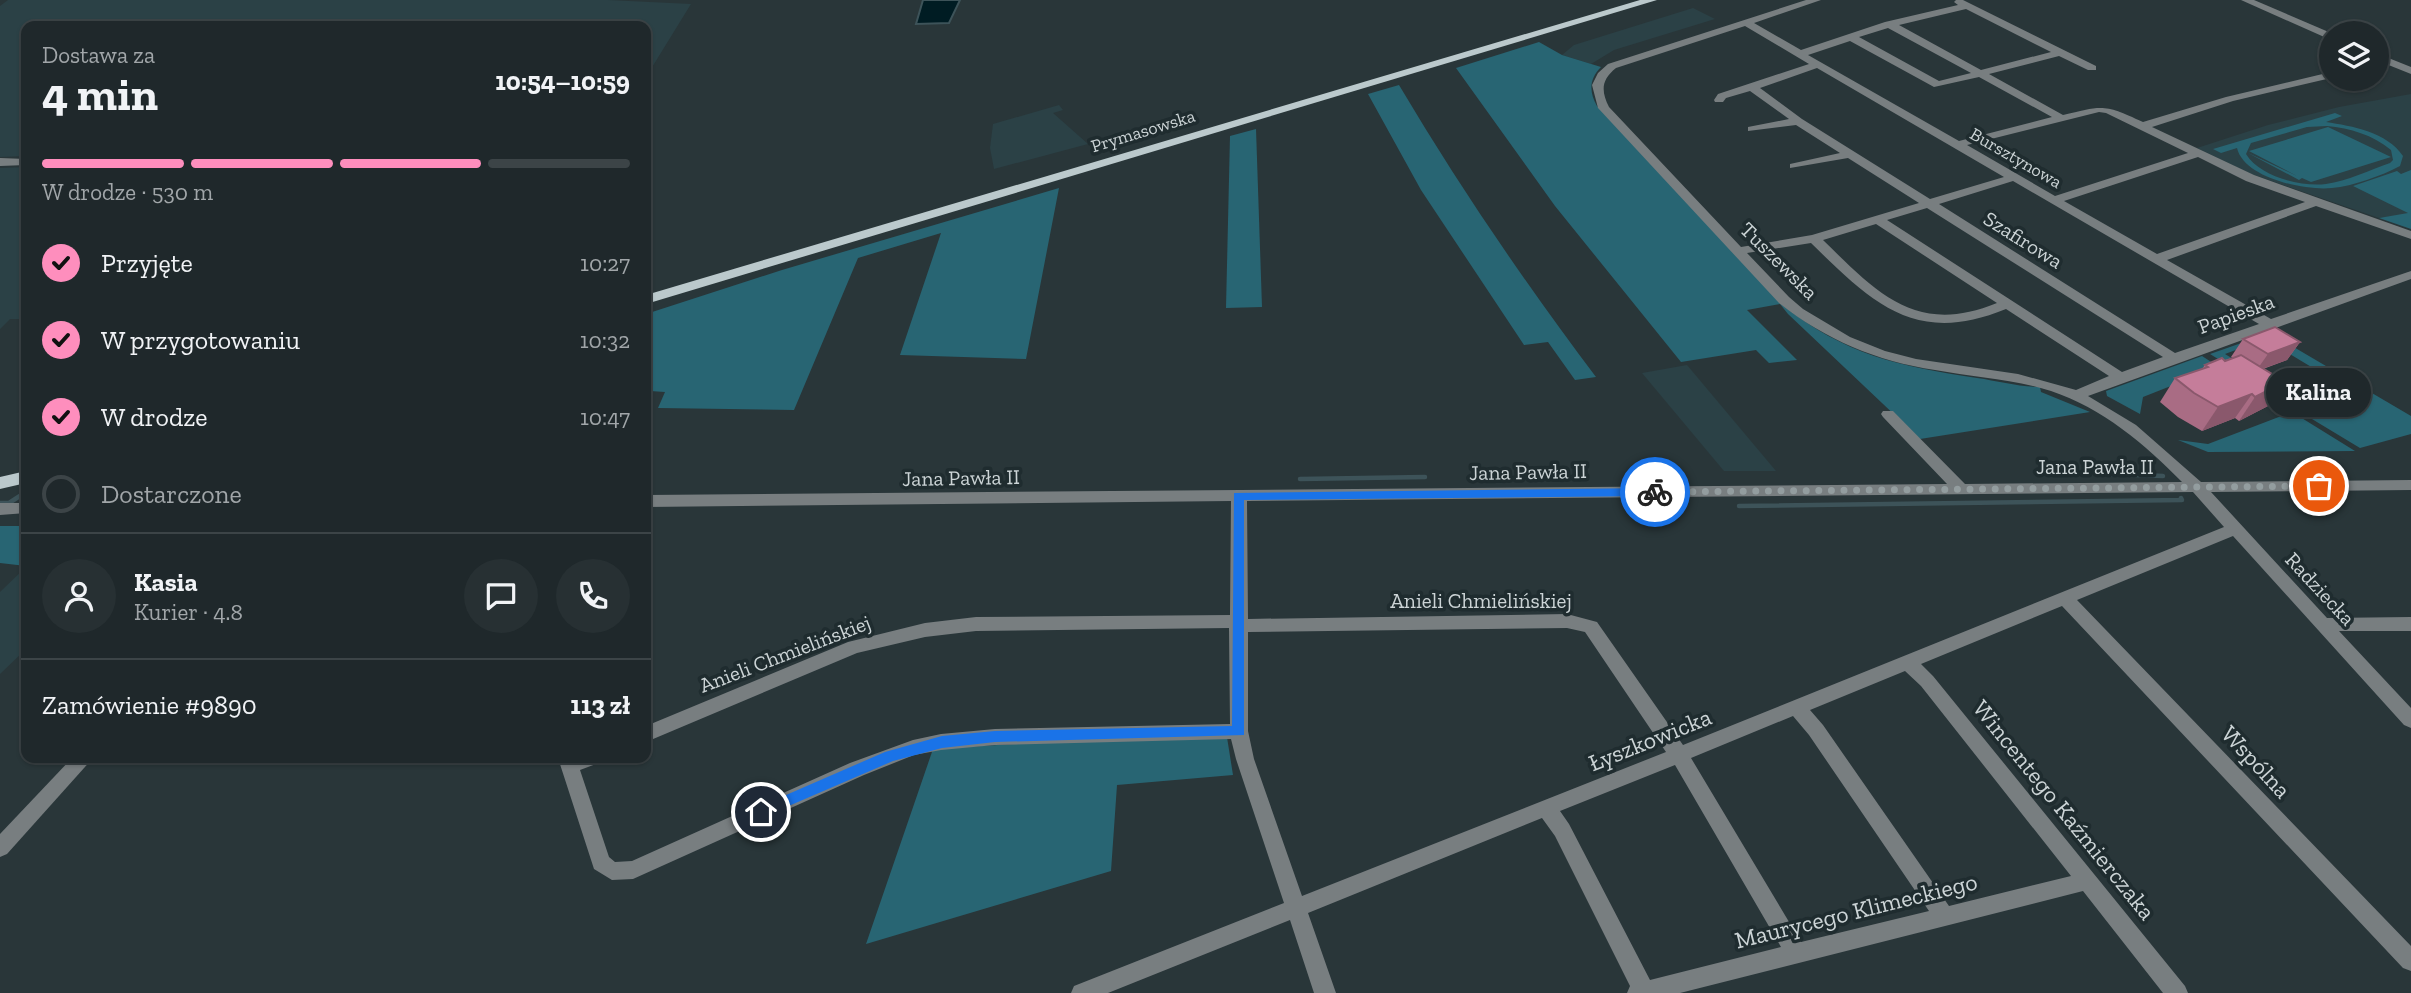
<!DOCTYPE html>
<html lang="pl">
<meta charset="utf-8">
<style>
body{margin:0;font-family:"Zilla Slab",serif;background:#273033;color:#f1f3f6;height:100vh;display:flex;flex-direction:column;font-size:26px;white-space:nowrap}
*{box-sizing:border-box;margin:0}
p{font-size:23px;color:#a1a6a9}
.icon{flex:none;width:38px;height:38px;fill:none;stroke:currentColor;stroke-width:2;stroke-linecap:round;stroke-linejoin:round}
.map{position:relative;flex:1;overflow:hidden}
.drawer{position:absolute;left:21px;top:21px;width:630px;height:742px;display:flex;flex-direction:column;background:#1f282b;border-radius:14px;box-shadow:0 2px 5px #0004,0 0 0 2px #3c4447}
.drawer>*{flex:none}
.controls{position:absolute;left:2319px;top:21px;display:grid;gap:14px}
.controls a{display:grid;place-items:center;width:70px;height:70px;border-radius:50%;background:#1f282b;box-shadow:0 2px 5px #0004,0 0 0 2px #3c4447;font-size:35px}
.pin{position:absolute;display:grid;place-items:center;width:60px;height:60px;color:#fff;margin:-30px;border:4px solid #fff;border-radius:50%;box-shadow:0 2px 7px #0007}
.courier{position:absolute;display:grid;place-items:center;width:70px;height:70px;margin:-35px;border:5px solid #1a73e8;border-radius:50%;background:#fff;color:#222;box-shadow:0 2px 9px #0007}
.bubble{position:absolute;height:49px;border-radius:24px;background:#1f282b;box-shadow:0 2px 5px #0004,0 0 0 2px #3c4447;font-size:23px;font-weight:800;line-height:49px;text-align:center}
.headline em{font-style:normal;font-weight:800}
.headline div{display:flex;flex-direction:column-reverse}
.headline{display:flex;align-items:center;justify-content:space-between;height:119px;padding:0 21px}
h1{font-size:46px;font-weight:800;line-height:52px}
.bar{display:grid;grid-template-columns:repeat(4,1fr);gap:10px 7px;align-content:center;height:84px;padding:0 21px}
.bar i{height:9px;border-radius:5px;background:#3c4447}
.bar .active{background:#fe8ebd}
.bar p{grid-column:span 4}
.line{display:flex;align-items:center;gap:18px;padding:0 21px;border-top:2px solid #3c4447}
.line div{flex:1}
.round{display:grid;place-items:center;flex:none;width:74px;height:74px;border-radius:37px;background:#273033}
ol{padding:0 21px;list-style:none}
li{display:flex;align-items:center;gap:21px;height:77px}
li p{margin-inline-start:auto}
li .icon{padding:7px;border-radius:50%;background:#fe8ebd;color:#111;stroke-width:4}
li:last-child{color:#a1a6a9}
li i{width:38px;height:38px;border:4px solid #3c4447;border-radius:50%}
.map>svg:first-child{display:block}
.built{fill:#2b4146}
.green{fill:#286573;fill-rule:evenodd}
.water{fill:#001c23;stroke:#3d5359;stroke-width:2}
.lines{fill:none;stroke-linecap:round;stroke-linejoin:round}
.stream{stroke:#3d5359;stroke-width:4.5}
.minor{fill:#787e80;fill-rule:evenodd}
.major{fill:#bbc9cc;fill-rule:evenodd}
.wall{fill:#a96c84}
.shaded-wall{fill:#8a586c}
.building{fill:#c57d9a;stroke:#8a586c;stroke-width:2}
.route{fill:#1a73e8}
.done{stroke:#939d9f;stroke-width:7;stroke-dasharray:0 12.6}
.labels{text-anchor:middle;stroke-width:7;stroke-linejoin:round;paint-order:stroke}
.far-street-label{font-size:18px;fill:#ccd4d6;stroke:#1f2c2f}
.street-label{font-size:21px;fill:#ccd4d6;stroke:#1f2c2f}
.near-street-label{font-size:24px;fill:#ccd4d6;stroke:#1f2c2f}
</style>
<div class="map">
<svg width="2411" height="993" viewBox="0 0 2411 993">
<rect width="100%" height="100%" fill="#293639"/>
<g class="built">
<path d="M 8,0 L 608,0 L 691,4 L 646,77 L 646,26 L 26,26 L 26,156 L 0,157 L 0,6 Z"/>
<path d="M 1693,8 L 1715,19 L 1614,50 L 1591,64 L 1562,55 L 1574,45 Z"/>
<path d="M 2411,94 L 2411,214 L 2379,218 L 2251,174 L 2197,148 L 2268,125 L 2339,107 Z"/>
<path d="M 1059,105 L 1063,110 L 1053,113 L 1088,144 L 994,169 L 990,148 L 993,124 Z"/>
<path d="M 26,167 L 26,319 L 10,319 L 0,329 L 0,168 Z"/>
<path d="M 1687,365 L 1776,471 L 1724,471 L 1642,373 Z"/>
<path d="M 26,567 L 26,649 L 0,674 L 0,592 Z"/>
</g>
<g class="green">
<path d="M 1539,42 L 1562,55 L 1601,67 C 1589,79 1589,92 1597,106 L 1781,304 C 1845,355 1898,366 1977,378 C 1998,381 2020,387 2040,387 L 2041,392 L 2090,412 L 1920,439 L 1788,314 L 1780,304 L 1747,310 L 1797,360 L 1769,363 L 1756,350 L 1681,362 L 1555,206 L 1456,68 Z"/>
<path d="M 1399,85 C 1459,186 1525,283 1596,377 L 1575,380 L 1548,342 L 1524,345 L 1421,190 L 1368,94 Z"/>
<path d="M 2335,113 L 2342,116 L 2326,122 C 2352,126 2387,132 2403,156 L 2400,166 C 2381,176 2353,186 2332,188 C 2305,191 2244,178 2237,148 L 2221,153 L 2213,149 ZM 2327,126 C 2350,128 2373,135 2391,150 L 2393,160 L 2390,163 C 2370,170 2347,181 2326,184 C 2302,187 2260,177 2246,154 L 2251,143 L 2307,127 Z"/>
<path d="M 2328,127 L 2391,157 L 2311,182 L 2302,178 L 2299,180 L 2248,153 L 2297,176 L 2249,151 Z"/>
<path d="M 1256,129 L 1262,307 L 1226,308 L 1230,136 Z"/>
<path d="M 2411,170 L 2411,229 L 2379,218 L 2408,213 L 2353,186 L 2397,171 L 2401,174 Z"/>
<path d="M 1059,188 L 1026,359 L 900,355 L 941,233 L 858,258 L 794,410 L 658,408 L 665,392 L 650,391 L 646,398 L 646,314 L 782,270 Z"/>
<path d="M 2270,333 L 2411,416 L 2411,434 L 2360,448 L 2302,413 L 2343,403 L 2339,400 L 2295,407 L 2261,386 L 2282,384 L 2318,371 L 2265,339 L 2225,354 L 2256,373 L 2247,377 L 2210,354 Z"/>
<path d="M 2202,356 L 2219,367 L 2143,397 L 2140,414 L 2107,396 L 2106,391 Z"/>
<path d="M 2292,412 L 2355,451 L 2208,452 L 2178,440 L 2208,444 Z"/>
<path d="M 0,526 L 26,526 L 26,566 L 0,563 Z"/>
<path d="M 1226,731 L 1233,775 L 1117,785 L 1111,871 L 866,944 L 933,749 Z"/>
</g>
<path class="water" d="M 923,0 L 960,0 L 949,23 L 916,24 Z"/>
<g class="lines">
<g class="stream">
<path d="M 2110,474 L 2163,476"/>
<path d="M 1300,479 L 1425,477"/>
<path d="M 0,503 L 9,503 L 26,492"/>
<path d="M 1739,506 L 2182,500 L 2181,498"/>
</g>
<g class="minor">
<path d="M 1806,0 L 1821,0 L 1754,23 L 1801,50 L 1885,22 L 1958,5 L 1954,2 L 1956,0 L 1963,0 L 2096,66 L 2096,70 L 2088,70 L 2059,56 L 1989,74 L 2063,115 C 2103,105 2105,104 2143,122 L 2226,97 L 2331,72 L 2331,78 L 2233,101 L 2152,127 L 2254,175 L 2411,231 L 2411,239 L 2316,206 L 2167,260 L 2271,319 L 2411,271 L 2411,279 L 2088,396 L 2136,425 L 2201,482 L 2411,480 L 2411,490 L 2211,492 L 2327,618 L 2411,617 L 2411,631 L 2339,631 L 2411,708 L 2411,728 L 2404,725 L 2233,536 L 2077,600 L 2411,946 L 2411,971 L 2403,968 L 2062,606 L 1921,664 L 1933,676 L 2185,986 L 2188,993 L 2163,993 L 2083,891 L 1680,993 L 1627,993 L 1630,986 L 1555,836 L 1542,818 L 1308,913 L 1336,993 L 1314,993 L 1290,920 L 1108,993 L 1071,993 L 1074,986 L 1284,903 L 1236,759 L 1231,739 L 995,745 L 941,750 L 914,755 L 864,775 L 633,879 L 612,880 L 594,869 L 558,758 L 598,758 L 596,764 L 580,770 L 609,857 L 615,862 L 632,861 L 850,763 L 913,740 L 941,734 L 995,729 L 1230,724 L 1229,628 L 976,631 L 925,637 L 857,653 L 646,742 L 646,726 L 848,642 L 925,623 L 976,617 L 1230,615 L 1231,501 L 646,507 L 646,495 L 1947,484 L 1883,417 L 1881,414 L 1883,411 L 1893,411 L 1965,484 L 2182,482 C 2145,444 2102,408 2051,391 C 2013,379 1973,377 1935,370 C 1876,361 1826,340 1779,303 L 1598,108 L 1592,85 L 1598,73 L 1608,64 ZM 1966,9 L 2051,52 L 1981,70 L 1899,25 ZM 1745,26 L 1809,64 L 1718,94 L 1714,100 L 1715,102 L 1723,102 L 1726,98 L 1750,91 L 1789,119 L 1748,127 L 1748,131 L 1796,125 L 1840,153 L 1790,164 L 1790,168 L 1848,158 L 1919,203 L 1812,235 L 1741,247 L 1609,107 C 1601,91 1601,80 1616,68 ZM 1888,28 L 1971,73 L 1939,81 L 1859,37 ZM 1850,41 L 1934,87 L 1979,77 L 2052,117 L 1959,141 L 1808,55 ZM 1817,68 L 2004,177 L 1930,199 L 1802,119 L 1760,88 ZM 2099,112 L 2106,113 L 2188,153 L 2055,196 L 1967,145 ZM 2198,157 L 2246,181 L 2305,202 L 2157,254 L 2064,201 ZM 2013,181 L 2259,324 L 2175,353 L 1939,204 ZM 1927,208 L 2163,357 L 2122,372 L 1887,220 ZM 1876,224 L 1997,303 C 1917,336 1878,294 1823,240 ZM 1811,243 C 1873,304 1916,346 2006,309 L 2109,376 L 2076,390 L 2018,374 L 1916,359 L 1885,351 L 1850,337 L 1803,309 L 1789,297 L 1747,253 ZM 2193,492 L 2224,527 L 1683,745 L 1597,622 L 1567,614 L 1248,619 L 1247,501 ZM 1567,628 L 1585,632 L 1666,752 L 1302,896 L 1254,759 L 1248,731 L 1248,632 ZM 1905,671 L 1921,686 L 2071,876 L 1949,906 L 1823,725 L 1810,710 ZM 1793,716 L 1809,735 L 1929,911 L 1801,942 L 1691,758 ZM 1675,765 L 1781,947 L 1650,980 L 1569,824 L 1560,811 Z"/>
<path d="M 2241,0 L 2254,0 L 2331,33 L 2331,40 Z"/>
<path d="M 2376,53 L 2411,67 L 2411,74 L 2376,60 Z"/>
<path d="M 0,158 L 26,159 L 26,165 L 0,166 Z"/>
<path d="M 0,503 L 26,503 L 26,513 L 0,515 Z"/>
<path d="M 72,758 L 93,758 L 7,854 L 0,857 L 0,834 Z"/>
</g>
<g class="major">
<path d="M 1640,0 L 1657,0 L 646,304 L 646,295 Z"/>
<path d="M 26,471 L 26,483 L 0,489 L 0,477 Z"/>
</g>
</g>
<path class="wall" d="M 2243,339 L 2300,342 L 2287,360 L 2263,369 L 2268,406 L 2239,421 L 2235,418 L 2202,431 L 2178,417 L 2160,402 L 2175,378 L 2202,369 L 2205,365 L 2233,358 L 2231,357 Z"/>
<g class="shaded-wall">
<path d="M 2300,342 L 2287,360 L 2256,371 L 2268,354 Z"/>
<path d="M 2285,382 L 2268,406 L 2239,421 L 2255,397 Z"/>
<path d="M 2252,394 L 2235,418 L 2202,431 L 2218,407 Z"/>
</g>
<g class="building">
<path d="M 2275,327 L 2300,342 L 2268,354 L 2243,339 Z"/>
<path d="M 2241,355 L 2285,382 L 2255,397 L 2252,394 L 2218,407 L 2194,393 L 2175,378 L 2208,367 L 2205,365 L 2222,358 L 2225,361 Z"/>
</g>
<path class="route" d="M 1655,488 L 1661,492 L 1655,496 L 1244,500 L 1244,735 L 995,742 L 942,748 L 893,761 L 761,818 L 754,812 L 756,808 L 885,752 L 942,736 L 995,731 L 1232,726 L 1234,493 Z"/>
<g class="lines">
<path class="done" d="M 1655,492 L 2319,486"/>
</g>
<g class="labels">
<g class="far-street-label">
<text transform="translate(1143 131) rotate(-17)" y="6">Prymasowska</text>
<text transform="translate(2016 158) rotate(30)" y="6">Bursztynowa</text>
</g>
<g class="street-label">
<text transform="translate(2023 240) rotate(32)" y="7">Szafirowa</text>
<text transform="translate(1779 261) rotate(45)" y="7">Tuszewska</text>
<text transform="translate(2236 314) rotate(-20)" y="7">Papieska</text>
<text x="2095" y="474">Jana Pawła II</text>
<text transform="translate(1528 472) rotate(-1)" y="7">Jana Pawła II</text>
<text transform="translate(961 478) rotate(-1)" y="7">Jana Pawła II</text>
<text transform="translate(2320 589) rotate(47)" y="7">Radziecka</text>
<text x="1481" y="608">Anieli Chmielińskiej</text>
<text transform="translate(785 654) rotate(-21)" y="7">Anieli Chmielińskiej</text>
</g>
<g class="near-street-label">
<text transform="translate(1650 740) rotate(-22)" y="8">Łyszkowicka</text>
<text transform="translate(2256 762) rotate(47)" y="8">Wspólna</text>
<text transform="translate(2064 810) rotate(51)" y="8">Wincentego Kaźmierczaka</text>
<text transform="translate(1856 911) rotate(-14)" y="8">Maurycego Klimeckiego</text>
</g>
</g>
</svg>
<div class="controls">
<a><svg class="icon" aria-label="layers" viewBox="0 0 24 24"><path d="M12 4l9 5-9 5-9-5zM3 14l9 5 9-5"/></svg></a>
</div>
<div class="pin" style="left:2319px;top:486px;background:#ea580c"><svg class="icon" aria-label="bag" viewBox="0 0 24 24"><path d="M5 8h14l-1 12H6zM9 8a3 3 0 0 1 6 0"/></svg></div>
<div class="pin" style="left:761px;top:812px;background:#1f2937"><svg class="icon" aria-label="home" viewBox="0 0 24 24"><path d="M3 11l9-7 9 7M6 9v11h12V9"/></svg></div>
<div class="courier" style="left:1655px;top:492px"><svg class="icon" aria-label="bike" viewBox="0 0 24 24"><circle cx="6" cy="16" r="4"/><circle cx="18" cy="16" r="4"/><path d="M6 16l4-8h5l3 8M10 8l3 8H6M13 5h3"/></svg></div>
<div class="bubble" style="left:2266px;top:368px;width:105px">Kalina</div>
<section class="drawer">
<div class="headline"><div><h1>4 min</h1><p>Dostawa za</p></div><em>10:54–10:59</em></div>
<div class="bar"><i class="active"></i><i class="active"></i><i class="active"></i><i></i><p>W drodze · 530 m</p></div>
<ol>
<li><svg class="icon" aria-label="check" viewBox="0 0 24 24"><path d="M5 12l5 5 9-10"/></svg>Przyjęte<p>10:27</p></li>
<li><svg class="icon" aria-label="check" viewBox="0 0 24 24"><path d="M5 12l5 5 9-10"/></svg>W przygotowaniu<p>10:32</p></li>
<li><svg class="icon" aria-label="check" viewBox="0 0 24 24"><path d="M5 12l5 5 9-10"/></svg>W drodze<p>10:47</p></li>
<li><i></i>Dostarczone</li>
</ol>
<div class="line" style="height:126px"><a class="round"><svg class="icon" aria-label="person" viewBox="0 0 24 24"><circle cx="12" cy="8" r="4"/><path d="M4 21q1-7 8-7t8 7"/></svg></a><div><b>Kasia</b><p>Kurier · 4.8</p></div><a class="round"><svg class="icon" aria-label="chat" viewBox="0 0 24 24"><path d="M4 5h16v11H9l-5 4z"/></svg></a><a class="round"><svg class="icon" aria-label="phone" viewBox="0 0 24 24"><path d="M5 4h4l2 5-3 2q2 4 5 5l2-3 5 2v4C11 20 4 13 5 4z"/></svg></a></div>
<div class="line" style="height:91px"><div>Zamówienie #9890</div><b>113 zł</b></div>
</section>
</div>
